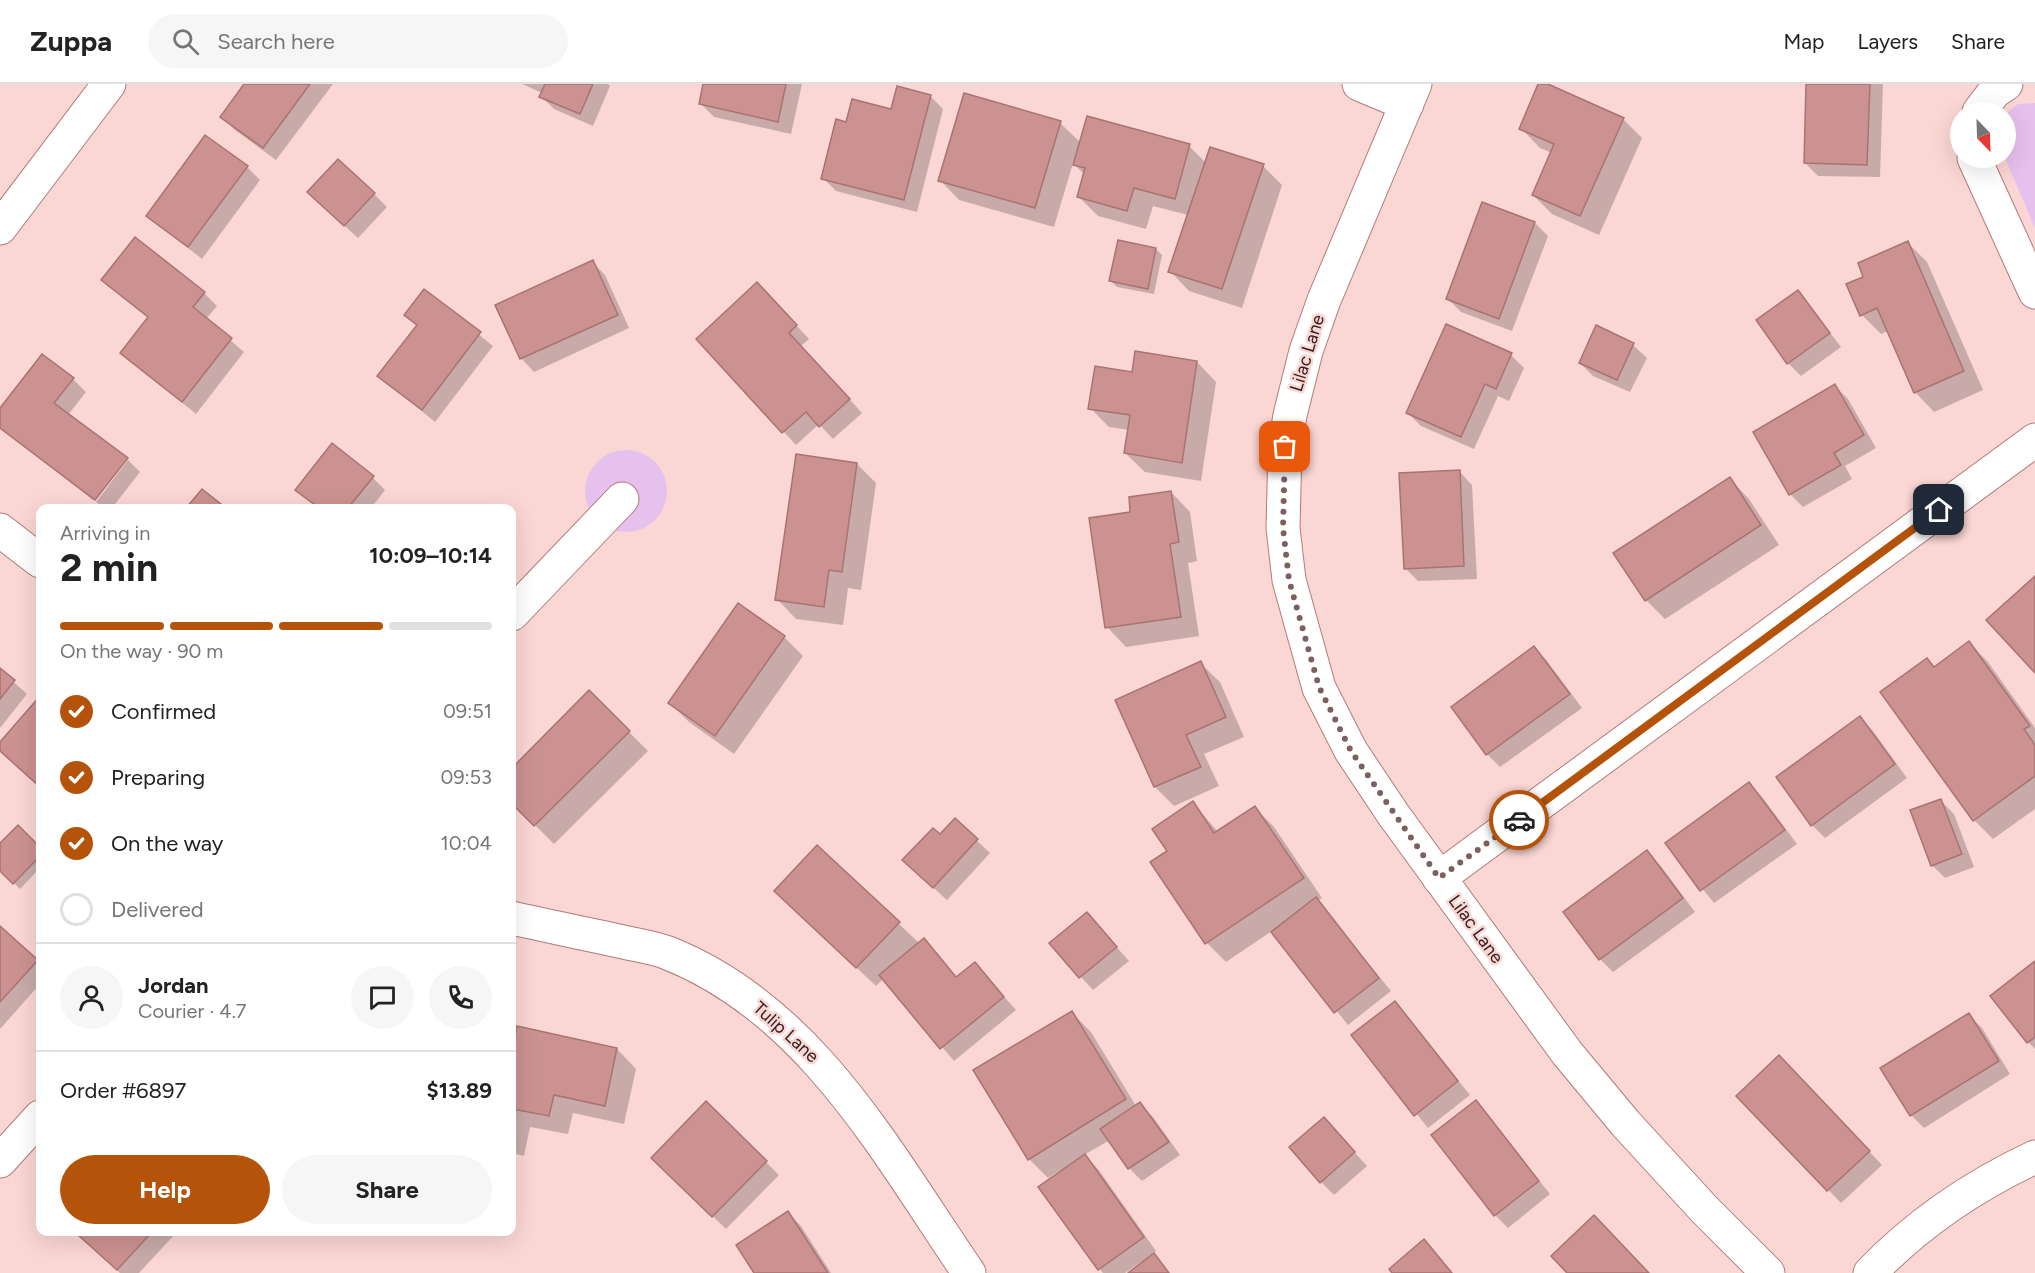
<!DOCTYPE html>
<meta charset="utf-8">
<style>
body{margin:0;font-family:Figtree,sans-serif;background:#f6f6f6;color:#222;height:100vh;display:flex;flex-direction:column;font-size:22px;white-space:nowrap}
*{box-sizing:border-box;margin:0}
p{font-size:20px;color:#767676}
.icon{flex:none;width:33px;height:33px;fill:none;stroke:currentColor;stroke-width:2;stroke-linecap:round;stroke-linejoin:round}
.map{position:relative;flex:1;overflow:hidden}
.side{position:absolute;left:36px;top:420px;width:480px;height:732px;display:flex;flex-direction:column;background:#fff;border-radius:12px;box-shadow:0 6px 24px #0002}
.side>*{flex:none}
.needle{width:39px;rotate:157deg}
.tools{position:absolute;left:1950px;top:18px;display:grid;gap:12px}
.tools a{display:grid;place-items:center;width:66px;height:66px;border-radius:50%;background:#fff;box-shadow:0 6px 24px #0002;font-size:30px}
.pin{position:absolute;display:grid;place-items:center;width:51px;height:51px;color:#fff;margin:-26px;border-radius:12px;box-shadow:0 3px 9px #0006}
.courier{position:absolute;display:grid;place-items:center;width:60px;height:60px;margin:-30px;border:4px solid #b45309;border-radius:50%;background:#fff;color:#222;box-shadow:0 2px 8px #0007}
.summary em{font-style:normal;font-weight:700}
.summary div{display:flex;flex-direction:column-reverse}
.summary{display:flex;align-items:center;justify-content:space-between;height:102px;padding:0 24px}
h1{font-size:39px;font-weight:700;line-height:45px}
.bar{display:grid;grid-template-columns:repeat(4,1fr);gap:9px 6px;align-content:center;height:72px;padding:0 24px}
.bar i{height:8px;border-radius:4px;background:#e0e0e0}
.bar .on{background:#b45309}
.bar p{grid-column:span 4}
.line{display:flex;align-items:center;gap:15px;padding:0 24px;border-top:2px solid #e0e0e0}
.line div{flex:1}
.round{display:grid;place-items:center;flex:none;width:63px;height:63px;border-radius:32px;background:#f6f6f6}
ol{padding:0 24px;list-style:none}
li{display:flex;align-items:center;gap:18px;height:66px}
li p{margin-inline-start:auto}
li .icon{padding:6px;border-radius:50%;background:#b45309;color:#fff;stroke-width:4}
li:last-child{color:#767676}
li i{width:33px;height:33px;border:3px solid #e0e0e0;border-radius:50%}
.cta{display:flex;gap:12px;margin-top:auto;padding:12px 24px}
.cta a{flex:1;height:69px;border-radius:36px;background:#b45309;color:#fff;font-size:24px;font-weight:700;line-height:69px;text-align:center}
.cta a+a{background:#f6f6f6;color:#222}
header{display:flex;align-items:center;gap:36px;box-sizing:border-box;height:84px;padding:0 30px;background:#fff;border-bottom:2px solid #e0e0e0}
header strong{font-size:28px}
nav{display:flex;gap:33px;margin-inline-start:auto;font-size:21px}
.search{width:420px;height:54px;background:#f6f6f6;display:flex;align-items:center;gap:15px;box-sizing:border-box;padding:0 21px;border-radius:33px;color:#767676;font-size:22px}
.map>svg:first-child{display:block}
.green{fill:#e7c1ee}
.shadow{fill:#0003}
.building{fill:#cb9291;stroke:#a97372;stroke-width:1.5}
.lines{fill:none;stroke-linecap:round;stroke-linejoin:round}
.minor-casing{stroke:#b27b7a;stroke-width:35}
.minor{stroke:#fff;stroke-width:33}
.done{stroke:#7b605f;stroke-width:6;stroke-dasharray:0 10.8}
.route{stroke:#b45309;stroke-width:8}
.labels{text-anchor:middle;stroke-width:5;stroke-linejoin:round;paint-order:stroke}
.street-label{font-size:18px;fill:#372120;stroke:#fad6d4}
</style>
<header>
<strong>Zuppa</strong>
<div class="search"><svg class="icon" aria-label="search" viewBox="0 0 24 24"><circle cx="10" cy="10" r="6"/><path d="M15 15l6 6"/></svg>Search here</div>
<nav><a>Map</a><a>Layers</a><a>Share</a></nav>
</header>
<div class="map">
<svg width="2035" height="1189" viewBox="0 0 2035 1189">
<rect width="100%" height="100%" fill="#fad6d4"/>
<g class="green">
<path d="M 2035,19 L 2035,144 L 2005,74 L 2008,28 L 2018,20 Z"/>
<circle cx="626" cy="407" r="41"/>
</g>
<g class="shadow">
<path d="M 246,0 L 333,0 L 276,76 L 235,46 L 222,33 Z"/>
<path d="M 522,0 L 608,0 L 610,2 L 593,42 L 554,25 L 541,12 L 542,9 Z"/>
<path d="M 705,0 L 802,0 L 791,50 L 714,33 L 701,20 Z"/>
<path d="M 1540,0 L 1623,35 L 1642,54 L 1599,151 L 1552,130 L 1533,111 L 1552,69 L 1540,64 L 1521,44 Z"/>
<path d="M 1808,0 L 1883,0 L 1880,93 L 1818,92 L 1805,79 Z"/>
<path d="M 930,12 L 943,25 L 917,128 L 836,107 L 823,94 L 847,40 Z"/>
<path d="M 1060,39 L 1081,59 L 1189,62 L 1206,79 L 1263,82 L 1282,101 L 1242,224 L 1189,207 L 1170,187 L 1188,131 L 1153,122 L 1146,145 L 1098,132 L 1079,113 L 1085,91 L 1073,79 L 1054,143 L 959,116 L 940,96 Z"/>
<path d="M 247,83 L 260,96 L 202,175 L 147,132 Z"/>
<path d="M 374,110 L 387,123 L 358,154 L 322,121 Z"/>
<path d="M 1483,120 L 1535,139 L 1548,152 L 1512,247 L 1461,228 L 1448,215 Z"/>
<path d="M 1908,159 L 1927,178 L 1983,306 L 1934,328 L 1915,308 L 1888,247 L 1881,250 L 1862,231 L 1865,194 Z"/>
<path d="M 1156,165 L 1162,171 L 1154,210 L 1117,203 L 1111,197 Z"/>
<path d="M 592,178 L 605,191 L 629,244 L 534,288 L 521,274 Z"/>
<path d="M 103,196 L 204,209 L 217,222 L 206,235 L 244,268 L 196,330 L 122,269 L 149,234 Z"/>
<path d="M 424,207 L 493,262 L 435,338 L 379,292 L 417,242 L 406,231 Z"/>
<path d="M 1798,207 L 1841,263 L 1801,292 L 1788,279 Z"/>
<path d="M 770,213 L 809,255 L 801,262 L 862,329 L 833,355 L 819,340 L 796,361 L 698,255 Z"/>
<path d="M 1597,243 L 1633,261 L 1647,274 L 1630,308 L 1593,292 L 1580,279 Z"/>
<path d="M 1511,271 L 1524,284 L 1509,317 L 1498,312 L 1474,365 L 1421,342 L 1408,329 Z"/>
<path d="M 1197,278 L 1216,298 L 1201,397 L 1145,388 L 1125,369 L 1129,346 L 1109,343 L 1090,324 L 1133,290 Z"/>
<path d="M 73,295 L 86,308 L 68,331 L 126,375 L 93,416 L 0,344 L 0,326 Z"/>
<path d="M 1835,302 L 1848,315 L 1876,364 L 1845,382 L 1852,395 L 1803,423 L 1790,410 Z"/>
<path d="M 128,376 L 140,388 L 112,424 L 104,424 L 96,418 Z"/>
<path d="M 857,380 L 876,399 L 861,506 L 848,504 L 843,541 L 796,535 L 777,515 Z"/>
<path d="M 1459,387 L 1472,401 L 1477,495 L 1418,497 L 1405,484 Z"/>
<path d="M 372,393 L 385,406 L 371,424 L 318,424 L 297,405 Z"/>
<path d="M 1730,395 L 1749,415 L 1779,461 L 1665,535 L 1646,516 Z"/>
<path d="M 1171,408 L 1190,428 L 1197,477 L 1188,479 L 1199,552 L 1126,563 L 1107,543 L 1132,429 Z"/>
<path d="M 739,522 L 784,553 L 803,572 L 734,670 L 689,638 L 670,619 Z"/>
<path d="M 1969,559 L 1988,578 L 2035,644 L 2035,725 L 1993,755 L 1974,736 L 1927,576 L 1935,584 Z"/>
<path d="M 1534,564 L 1547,577 L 1582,624 L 1500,683 L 1487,670 L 1453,623 Z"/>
<path d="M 1200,579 L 1220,598 L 1244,653 L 1204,670 L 1219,702 L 1174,722 L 1155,703 L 1116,616 Z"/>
<path d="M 0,586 L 27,610 L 0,644 Z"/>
<path d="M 589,608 L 648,667 L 554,760 L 512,718 L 512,686 Z"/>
<path d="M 40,614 L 40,702 L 0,665 L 0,660 Z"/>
<path d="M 1860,634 L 1873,647 L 1907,694 L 1825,754 L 1812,741 Z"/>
<path d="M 1749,700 L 1762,713 L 1797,760 L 1714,819 L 1667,760 Z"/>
<path d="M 1941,717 L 1954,730 L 1974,783 L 1945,794 L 1932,781 Z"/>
<path d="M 1193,719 L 1218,748 L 1255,724 L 1274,743 L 1322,814 L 1317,817 L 1391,907 L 1348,941 L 1272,847 L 1226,878 L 1207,859 L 1152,779 L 1169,767 Z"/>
<path d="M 955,736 L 990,769 L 947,816 L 917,789 Z"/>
<path d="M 18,743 L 40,765 L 40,784 L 20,805 L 0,785 L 0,761 Z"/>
<path d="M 1647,768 L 1660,781 L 1695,828 L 1613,888 L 1600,875 Z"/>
<path d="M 795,826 L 898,839 L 918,858 L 915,864 L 924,856 L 957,894 L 975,880 L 1016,926 L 954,977 L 884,894 L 876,902 Z"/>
<path d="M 1087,830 L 1129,877 L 1093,906 L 1051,860 Z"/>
<path d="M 0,844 L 40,880 L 40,900 L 0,945 Z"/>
<path d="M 2035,879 L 2035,965 L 2028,958 Z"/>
<path d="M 1395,919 L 1470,1011 L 1428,1044 L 1353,951 Z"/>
<path d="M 1072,929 L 1091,948 L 1136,1022 L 1140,1020 L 1153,1033 L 1180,1071 L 1142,1097 L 1129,1084 L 1110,1056 L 1084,1071 L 1098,1085 L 1156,1167 L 1152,1170 L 1170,1189 L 1131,1189 L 1143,1180 L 1141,1178 L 1125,1189 L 1103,1189 L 1040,1103 L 1060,1089 L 1059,1087 L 1048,1094 L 1029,1075 Z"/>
<path d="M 1969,931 L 1982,944 L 2010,990 L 1924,1044 L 1911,1031 Z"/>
<path d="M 518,944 L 617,965 L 636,985 L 624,1040 L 573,1029 L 568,1050 L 530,1043 L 524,1072 L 512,1069 L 512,975 Z"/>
<path d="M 1792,986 L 1882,1081 L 1841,1119 L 1738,1012 Z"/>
<path d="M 1475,1018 L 1550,1110 L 1508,1144 L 1495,1131 Z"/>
<path d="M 706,1019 L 779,1091 L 726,1145 L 653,1074 Z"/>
<path d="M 1324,1035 L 1367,1082 L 1334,1111 L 1321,1098 Z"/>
<path d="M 788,1129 L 801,1142 L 831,1189 L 756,1189 Z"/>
<path d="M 83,1148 L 177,1148 L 139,1189 L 120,1189 L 80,1151 Z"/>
</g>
<g class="building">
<path d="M 244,0 L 310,0 L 263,64 L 220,33 Z"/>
<path d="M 545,0 L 593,0 L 580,30 L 539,13 Z"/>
<path d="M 703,0 L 786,0 L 778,38 L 699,20 Z"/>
<path d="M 1538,0 L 1548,0 L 1624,34 L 1580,132 L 1532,111 L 1554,60 L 1519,45 Z"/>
<path d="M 1806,0 L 1870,0 L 1867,81 L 1804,79 Z"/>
<path d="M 897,2 L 931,11 L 904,116 L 821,95 L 836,35 L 846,38 L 852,15 L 891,25 Z"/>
<path d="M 964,9 L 1061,37 L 1035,124 L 938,97 Z"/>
<path d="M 1087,32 L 1190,60 L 1175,115 L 1134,104 L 1127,127 L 1077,113 L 1085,84 L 1073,81 Z"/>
<path d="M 205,51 L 248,82 L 188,163 L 146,132 Z"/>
<path d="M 1210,63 L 1264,80 L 1222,205 L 1168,188 Z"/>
<path d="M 338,75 L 375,109 L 344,142 L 307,108 Z"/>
<path d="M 1482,118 L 1535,138 L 1499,235 L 1446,215 Z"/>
<path d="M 135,153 L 205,208 L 193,223 L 232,254 L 182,318 L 120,269 L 148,233 L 101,196 Z"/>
<path d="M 1118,156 L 1156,164 L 1148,205 L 1109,197 Z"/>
<path d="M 1908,157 L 1964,287 L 1914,309 L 1877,224 L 1860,232 L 1846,200 L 1863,193 L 1858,179 Z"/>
<path d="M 593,176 L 618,231 L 520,275 L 495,221 Z"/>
<path d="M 757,198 L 797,241 L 789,249 L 850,315 L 819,343 L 806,328 L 782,349 L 696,255 Z"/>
<path d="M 424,205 L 481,248 L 422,326 L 377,292 L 417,241 L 404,231 Z"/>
<path d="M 1798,206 L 1830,249 L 1787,280 L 1756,236 Z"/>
<path d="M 1446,240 L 1512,269 L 1496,305 L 1485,300 L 1461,353 L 1406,329 Z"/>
<path d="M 1596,241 L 1634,259 L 1617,296 L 1579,279 Z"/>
<path d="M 1135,267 L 1197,277 L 1182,379 L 1124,369 L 1130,331 L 1088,325 L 1095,282 L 1132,288 Z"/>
<path d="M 42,270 L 74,294 L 54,319 L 128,374 L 95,416 L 0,344 L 0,324 Z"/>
<path d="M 1835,300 L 1864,351 L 1834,369 L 1841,381 L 1789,411 L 1753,348 Z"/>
<path d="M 332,359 L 374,392 L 348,424 L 319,424 L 295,406 Z"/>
<path d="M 796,370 L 857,379 L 842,488 L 829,486 L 824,523 L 775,516 Z"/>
<path d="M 1460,386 L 1464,482 L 1404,485 L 1399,389 Z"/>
<path d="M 1730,393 L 1761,441 L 1645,517 L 1613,469 Z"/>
<path d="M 202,405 L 226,424 L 186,424 Z"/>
<path d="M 1171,407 L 1179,458 L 1170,460 L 1181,533 L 1105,544 L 1089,434 L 1130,428 L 1129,413 Z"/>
<path d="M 2035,492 L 2035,589 L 1986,536 Z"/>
<path d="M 738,519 L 785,552 L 715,652 L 668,619 Z"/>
<path d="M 1969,557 L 2030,642 L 2024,645 L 2035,661 L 2035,692 L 1973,737 L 1880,608 L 1927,574 L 1934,583 Z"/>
<path d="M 1534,562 L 1570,610 L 1486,671 L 1451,623 Z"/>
<path d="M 1201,577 L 1226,633 L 1186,651 L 1201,683 L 1154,703 L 1115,616 Z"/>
<path d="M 0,584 L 15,596 L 0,615 Z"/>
<path d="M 589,606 L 630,647 L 534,742 L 512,720 L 512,684 Z"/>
<path d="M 40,612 L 40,703 L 0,667 L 0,658 Z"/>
<path d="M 1860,632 L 1895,680 L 1811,742 L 1776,693 Z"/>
<path d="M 1749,698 L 1785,746 L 1700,807 L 1665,759 Z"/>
<path d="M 1941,715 L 1962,770 L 1931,782 L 1910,726 Z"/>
<path d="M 1193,717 L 1214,749 L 1255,722 L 1304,794 L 1205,860 L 1150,778 L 1167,767 L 1152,745 Z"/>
<path d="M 955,734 L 978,755 L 933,804 L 902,776 L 933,744 L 940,750 Z"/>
<path d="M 18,741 L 40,763 L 40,772 L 13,800 L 0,787 L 0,759 Z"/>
<path d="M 817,761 L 900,838 L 856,884 L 774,807 Z"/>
<path d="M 1647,766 L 1683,814 L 1599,876 L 1563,828 Z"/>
<path d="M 1316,813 L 1379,894 L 1334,929 L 1271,848 Z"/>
<path d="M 1087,828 L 1117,863 L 1079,894 L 1049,859 Z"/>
<path d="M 0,842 L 38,876 L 0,918 Z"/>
<path d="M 924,854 L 956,893 L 975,878 L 1004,913 L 940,965 L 879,891 Z"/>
<path d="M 2035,877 L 2035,953 L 2027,959 L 1990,912 Z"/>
<path d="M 1395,917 L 1458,997 L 1414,1032 L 1351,951 Z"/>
<path d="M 1072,927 L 1126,1015 L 1028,1076 L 973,986 Z"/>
<path d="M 1969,929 L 1999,977 L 1910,1032 L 1880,984 Z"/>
<path d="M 517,942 L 617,964 L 605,1022 L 554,1011 L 549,1032 L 512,1025 L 512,968 Z"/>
<path d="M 1779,971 L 1870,1067 L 1827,1107 L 1736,1012 Z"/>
<path d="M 1476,1016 L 1539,1097 L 1494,1132 L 1431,1051 Z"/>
<path d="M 706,1017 L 767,1077 L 712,1133 L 651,1074 Z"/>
<path d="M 1140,1018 L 1169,1058 L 1128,1085 L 1100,1045 Z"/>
<path d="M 1324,1033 L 1355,1068 L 1320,1099 L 1289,1063 Z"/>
<path d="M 1085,1070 L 1144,1153 L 1098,1186 L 1038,1103 Z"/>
<path d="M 788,1127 L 828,1189 L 754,1189 L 736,1161 Z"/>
<path d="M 1594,1131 L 1649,1189 L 1567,1189 L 1551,1172 Z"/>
<path d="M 81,1148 L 152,1148 L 117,1186 L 78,1151 Z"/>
<path d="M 1424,1155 L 1452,1189 L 1392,1189 L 1389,1185 Z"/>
<path d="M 1154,1169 L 1169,1189 L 1128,1189 Z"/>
</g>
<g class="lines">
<defs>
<g id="minor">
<path d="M 1359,0 L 1407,20"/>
<path d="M 1415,0 L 1324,216 L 1306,267 L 1290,331 L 1285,363 L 1283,444 L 1289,496 L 1319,604 L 1351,667 L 1393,730 L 1567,969 L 1626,1040 L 1704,1125 L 1768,1189"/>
<path d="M 1979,28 L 1994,8 L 2006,0"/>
<path d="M 1974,74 L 2035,208"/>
<path d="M 0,144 L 109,0"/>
<path d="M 0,446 L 40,477"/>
<path d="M 512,530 L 622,415"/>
<path d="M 1439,794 L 2035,356"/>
<path d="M 512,834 C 547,842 583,849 619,857 C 635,861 652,863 668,869 C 811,926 886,1068 969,1189"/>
<path d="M 0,1077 L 40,1033"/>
<path d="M 1870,1189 C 1918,1139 1973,1102 2035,1073"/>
</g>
</defs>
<use href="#minor" class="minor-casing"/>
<use href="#minor" class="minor"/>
</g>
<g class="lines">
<path class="done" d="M 1285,363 L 1283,444 L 1289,496 L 1319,603 L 1351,667 L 1439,794 L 1519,736"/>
<path class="route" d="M 1519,736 L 1939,426"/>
</g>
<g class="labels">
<g class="street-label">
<text transform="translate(1307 269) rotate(-73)" y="6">Lilac Lane</text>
<text transform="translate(1476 845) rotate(54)" y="6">Lilac Lane</text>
<text transform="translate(786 948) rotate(42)" y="6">Tulip Lane</text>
</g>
</g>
</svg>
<div class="tools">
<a><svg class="needle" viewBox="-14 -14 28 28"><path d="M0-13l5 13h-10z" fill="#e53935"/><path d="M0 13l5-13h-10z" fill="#767676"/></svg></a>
</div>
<div class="pin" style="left:1285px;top:363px;background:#ea580c"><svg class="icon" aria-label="bag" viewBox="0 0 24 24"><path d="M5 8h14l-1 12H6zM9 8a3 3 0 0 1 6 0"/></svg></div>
<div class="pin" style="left:1939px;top:426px;background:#1f2937"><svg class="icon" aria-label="home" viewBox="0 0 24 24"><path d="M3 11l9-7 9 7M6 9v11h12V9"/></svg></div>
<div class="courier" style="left:1519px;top:736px"><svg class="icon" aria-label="car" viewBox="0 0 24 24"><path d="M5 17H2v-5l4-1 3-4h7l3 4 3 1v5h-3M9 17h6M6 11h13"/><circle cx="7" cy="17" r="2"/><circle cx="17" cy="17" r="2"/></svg></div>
<section class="side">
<div class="summary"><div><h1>2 min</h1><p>Arriving in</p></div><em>10:09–10:14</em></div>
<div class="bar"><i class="on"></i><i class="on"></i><i class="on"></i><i></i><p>On the way · 90 m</p></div>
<ol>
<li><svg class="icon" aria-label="check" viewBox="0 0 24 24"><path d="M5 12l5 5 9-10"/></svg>Confirmed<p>09:51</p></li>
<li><svg class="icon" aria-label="check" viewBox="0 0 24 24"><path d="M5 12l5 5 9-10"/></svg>Preparing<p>09:53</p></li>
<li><svg class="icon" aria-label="check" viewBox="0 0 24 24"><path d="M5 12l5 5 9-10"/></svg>On the way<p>10:04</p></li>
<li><i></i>Delivered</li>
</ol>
<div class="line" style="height:108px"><a class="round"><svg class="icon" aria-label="person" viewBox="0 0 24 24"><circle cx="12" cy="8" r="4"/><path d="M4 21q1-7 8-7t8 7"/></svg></a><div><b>Jordan</b><p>Courier · 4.7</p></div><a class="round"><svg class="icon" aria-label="chat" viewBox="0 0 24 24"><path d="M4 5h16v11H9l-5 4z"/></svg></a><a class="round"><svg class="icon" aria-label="phone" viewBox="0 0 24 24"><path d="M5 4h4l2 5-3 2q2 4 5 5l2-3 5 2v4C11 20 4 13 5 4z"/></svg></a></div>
<div class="line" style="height:78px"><div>Order #6897</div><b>$13.89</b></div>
<div class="cta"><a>Help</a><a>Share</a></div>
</section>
</div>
